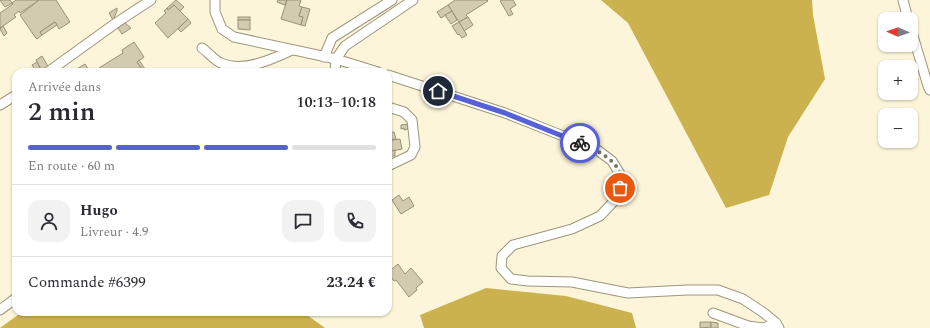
<!DOCTYPE html>
<html lang="fr">
<meta charset="utf-8">
<style>
body{margin:0;font-family:Spectral,serif;background:#f2f2f3;color:#2b2b33;height:100vh;display:flex;flex-direction:column;font-size:15px;white-space:nowrap}
*{box-sizing:border-box;margin:0}
p{font-size:13px;color:#7c7c81}
.icon{flex:none;width:22px;height:22px;fill:none;stroke:currentColor;stroke-width:2;stroke-linecap:round;stroke-linejoin:round}
.map{position:relative;flex:1;overflow:hidden}
.drawer{position:absolute;left:12px;top:68px;width:380px;height:248px;display:flex;flex-direction:column;background:#fff;border-radius:12px;box-shadow:0 1px 3px #0004}
.drawer>*{flex:none}
.needle{width:26px;rotate:272deg}
.tools{position:absolute;left:878px;top:12px;display:grid;gap:8px}
.tools a{display:grid;place-items:center;width:40px;height:40px;border-radius:8px;background:#fff;box-shadow:0 1px 3px #0004;font-size:20px}
.pin{position:absolute;display:grid;place-items:center;width:34px;height:34px;color:#fff;margin:-17px;border:2px solid #fff;border-radius:50%;box-shadow:0 1px 4px #0007}
.courier{position:absolute;display:grid;place-items:center;width:40px;height:40px;margin:-20px;border:3px solid #5660d7;border-radius:50%;background:#fff;color:#222;box-shadow:0 1px 5px #0007}
.overview em{font-style:normal;font-weight:600}
.overview div{display:flex;flex-direction:column-reverse}
.overview{display:flex;align-items:center;justify-content:space-between;height:68px;padding:0 16px}
h1{font-size:26px;font-weight:600;line-height:30px}
.bar{display:grid;grid-template-columns:repeat(4,1fr);gap:6px 4px;align-content:center;height:48px;padding:0 16px}
.bar i{height:5px;border-radius:3px;background:#e1e1e2}
.bar .active{background:#5660d7}
.bar p{grid-column:span 4}
.line{display:flex;align-items:center;gap:10px;padding:0 16px;border-top:1px solid #e1e1e2}
.line div{flex:1}
.round{display:grid;place-items:center;flex:none;width:42px;height:42px;border-radius:12px;background:#f2f2f3}
.map>svg:first-child{display:block}
.forest{fill:#ccb24e}
.building{fill:#d2cbb0;stroke:#999278}
.lines{fill:none;stroke-linecap:round;stroke-linejoin:round}
.service-casing{stroke:#9d967c;stroke-width:11}
.service{stroke:#fff;stroke-width:9}
.done{stroke:#797564;stroke-width:4;stroke-dasharray:0 7.2}
.route{stroke:#5660d7;stroke-width:5}
</style>
<div class="map">
<svg width="930" height="328" viewBox="0 0 930 328">
<rect width="100%" height="100%" fill="#fcf5d9"/>
<g class="forest">
<path d="M 601,0 L 812,0 L 813,15 L 825,79 L 788,137 L 769,195 L 726,208 L 628,23 Z"/>
<path d="M 486,288 L 566,296 L 632,313 L 636,328 L 424,328 L 420,315 Z"/>
<path d="M 22,312 L 303,312 L 325,328 L 0,328 Z"/>
</g>
<g class="building">
<path d="M 0,0 L 10,0 L 12,3 L 5,7 Z"/>
<path d="M 16,0 L 37,0 L 38,1 L 20,13 L 19,11 L 14,15 L 16,17 L 0,28 L 0,13 L 13,4 L 12,3 Z"/>
<path d="M 39,0 L 56,0 L 70,22 L 59,29 L 55,22 L 40,32 L 42,35 L 37,39 L 35,37 L 20,15 Z"/>
<path d="M 176,0 L 184,7 L 180,11 L 174,5 L 168,10 L 167,8 Z"/>
<path d="M 278,0 L 287,0 L 285,5 L 277,2 Z"/>
<path d="M 287,0 L 301,0 L 299,6 L 302,7 L 299,16 L 303,17 L 301,25 L 281,19 Z"/>
<path d="M 455,0 L 487,0 L 488,1 L 466,15 L 468,17 L 459,22 L 448,5 Z"/>
<path d="M 502,0 L 513,0 L 516,5 L 510,9 L 513,14 L 509,16 L 500,1 Z"/>
<path d="M 174,5 L 188,19 L 168,38 L 155,23 L 166,13 L 164,11 L 167,8 L 168,10 Z"/>
<path d="M 448,5 L 452,11 L 441,18 L 437,12 Z"/>
<path d="M 302,7 L 310,9 L 305,26 L 301,25 L 303,17 L 299,16 Z"/>
<path d="M 117,8 L 117,11 L 113,20 L 109,13 Z"/>
<path d="M 452,11 L 457,20 L 451,24 L 445,15 Z"/>
<rect x="238" y="17" width="12" height="3"/>
<path d="M 468,17 L 473,25 L 464,31 L 459,22 Z"/>
<path d="M 188,19 L 191,23 L 181,32 L 178,29 Z"/>
<path d="M 238,20 L 250,20 L 250,30 L 238,29 Z"/>
<path d="M 55,22 L 57,25 L 42,35 L 40,32 Z"/>
<path d="M 459,22 L 467,35 L 462,38 L 459,34 L 458,35 L 452,26 Z"/>
<path d="M 125,23 L 131,28 L 122,34 L 118,28 Z"/>
<path d="M 3,26 L 7,33 L 4,36 L 0,29 Z"/>
<path d="M 134,42 L 144,57 L 137,62 L 144,72 L 101,72 L 99,68 L 123,53 L 122,50 Z"/>
<path d="M 42,56 L 49,68 L 42,72 L 36,60 Z"/>
<path d="M 139,60 L 147,72 L 144,72 L 137,62 Z"/>
<path d="M 37,62 L 42,72 L 36,72 L 32,65 Z"/>
<path d="M 85,64 L 90,72 L 72,72 Z"/>
<path d="M 388,123 L 392,140 L 400,139 L 402,149 L 388,152 Z"/>
<path d="M 407,124 L 408,129 L 404,130 L 404,128 L 401,129 L 401,125 Z"/>
<path d="M 391,132 L 394,132 L 396,139 L 392,140 Z"/>
<path d="M 395,150 L 395,156 L 388,156 L 388,152 Z"/>
<path d="M 399,195 L 403,201 L 409,197 L 414,206 L 401,214 L 392,200 Z"/>
<path d="M 398,264 L 405,274 L 411,268 L 423,282 L 416,288 L 417,290 L 409,297 L 396,280 L 394,281 L 388,273 L 388,272 Z"/>
<path d="M 700,322 L 711,322 L 711,327 L 700,328 Z"/>
<path d="M 711,322 L 718,323 L 718,328 L 711,328 Z"/>
</g>
<g class="lines">
<defs>
<g id="service">
<path d="M 215,0 L 215,12 L 222,29 L 234,37 L 336,59 L 378,72"/>
<path d="M 903,0 L 908,19"/>
<path d="M 911,29 L 928,86 L 930,90"/>
<path d="M 202,48 C 208,52 214,60 221,63 C 243,73 273,59 292,50"/>
<path d="M 324,57 L 332,38 L 392,0"/>
<path d="M 48,72 L 116,23 L 151,0"/>
<path d="M 335,72 L 336,59 L 345,46 L 413,0"/>
<path d="M 388,75 L 505,113 L 596,149 L 612,161 L 620,174 L 621,188 L 616,199 L 600,216 L 572,229 L 513,245 L 502,256 L 501,268 L 511,279 L 528,281 L 572,282 L 628,293 L 687,290 L 718,290 L 743,299 L 764,313 L 776,323 L 779,328"/>
<path d="M 0,105 L 16,95"/>
<path d="M 388,107 L 404,112 L 412,120 L 415,147 L 411,155 L 388,166"/>
<path d="M 0,310 L 16,298"/>
<path d="M 713,313 L 748,326 L 764,328 L 776,323"/>
</g>
</defs>
<use href="#service" class="service-casing"/>
<use href="#service" class="service"/>
</g>
<g class="lines">
<path class="done" d="M 580,143 C 593,148 616,159 620,174 C 621,178 620,184 620,188"/>
<path class="route" d="M 438,91 L 505,113 L 580,143"/>
</g>
</svg>
<div class="tools">
<a><svg class="needle" viewBox="-14 -14 28 28"><path d="M0-13l5 13h-10z" fill="#e53935"/><path d="M0 13l5-13h-10z" fill="#7c7c81"/></svg></a>
<a>+</a>
<a>−</a>
</div>
<div class="pin" style="left:620px;top:188px;background:#ea580c"><svg class="icon" aria-label="bag" viewBox="0 0 24 24"><path d="M5 8h14l-1 12H6zM9 8a3 3 0 0 1 6 0"/></svg></div>
<div class="pin" style="left:438px;top:91px;background:#1f2937"><svg class="icon" aria-label="home" viewBox="0 0 24 24"><path d="M3 11l9-7 9 7M6 9v11h12V9"/></svg></div>
<div class="courier" style="left:580px;top:143px"><svg class="icon" aria-label="bike" viewBox="0 0 24 24"><circle cx="6" cy="16" r="4"/><circle cx="18" cy="16" r="4"/><path d="M6 16l4-8h5l3 8M10 8l3 8H6M13 5h3"/></svg></div>
<section class="drawer">
<div class="overview"><div><h1>2 min</h1><p>Arrivée dans</p></div><em>10:13–10:18</em></div>
<div class="bar"><i class="active"></i><i class="active"></i><i class="active"></i><i></i><p>En route · 60 m</p></div>
<div class="line" style="height:72px"><a class="round"><svg class="icon" aria-label="person" viewBox="0 0 24 24"><circle cx="12" cy="8" r="4"/><path d="M4 21q1-7 8-7t8 7"/></svg></a><div><b>Hugo</b><p>Livreur · 4.9</p></div><a class="round"><svg class="icon" aria-label="chat" viewBox="0 0 24 24"><path d="M4 5h16v11H9l-5 4z"/></svg></a><a class="round"><svg class="icon" aria-label="phone" viewBox="0 0 24 24"><path d="M5 4h4l2 5-3 2q2 4 5 5l2-3 5 2v4C11 20 4 13 5 4z"/></svg></a></div>
<div class="line" style="height:52px"><div>Commande #6399</div><b>23.24 €</b></div>
</section>
</div>
